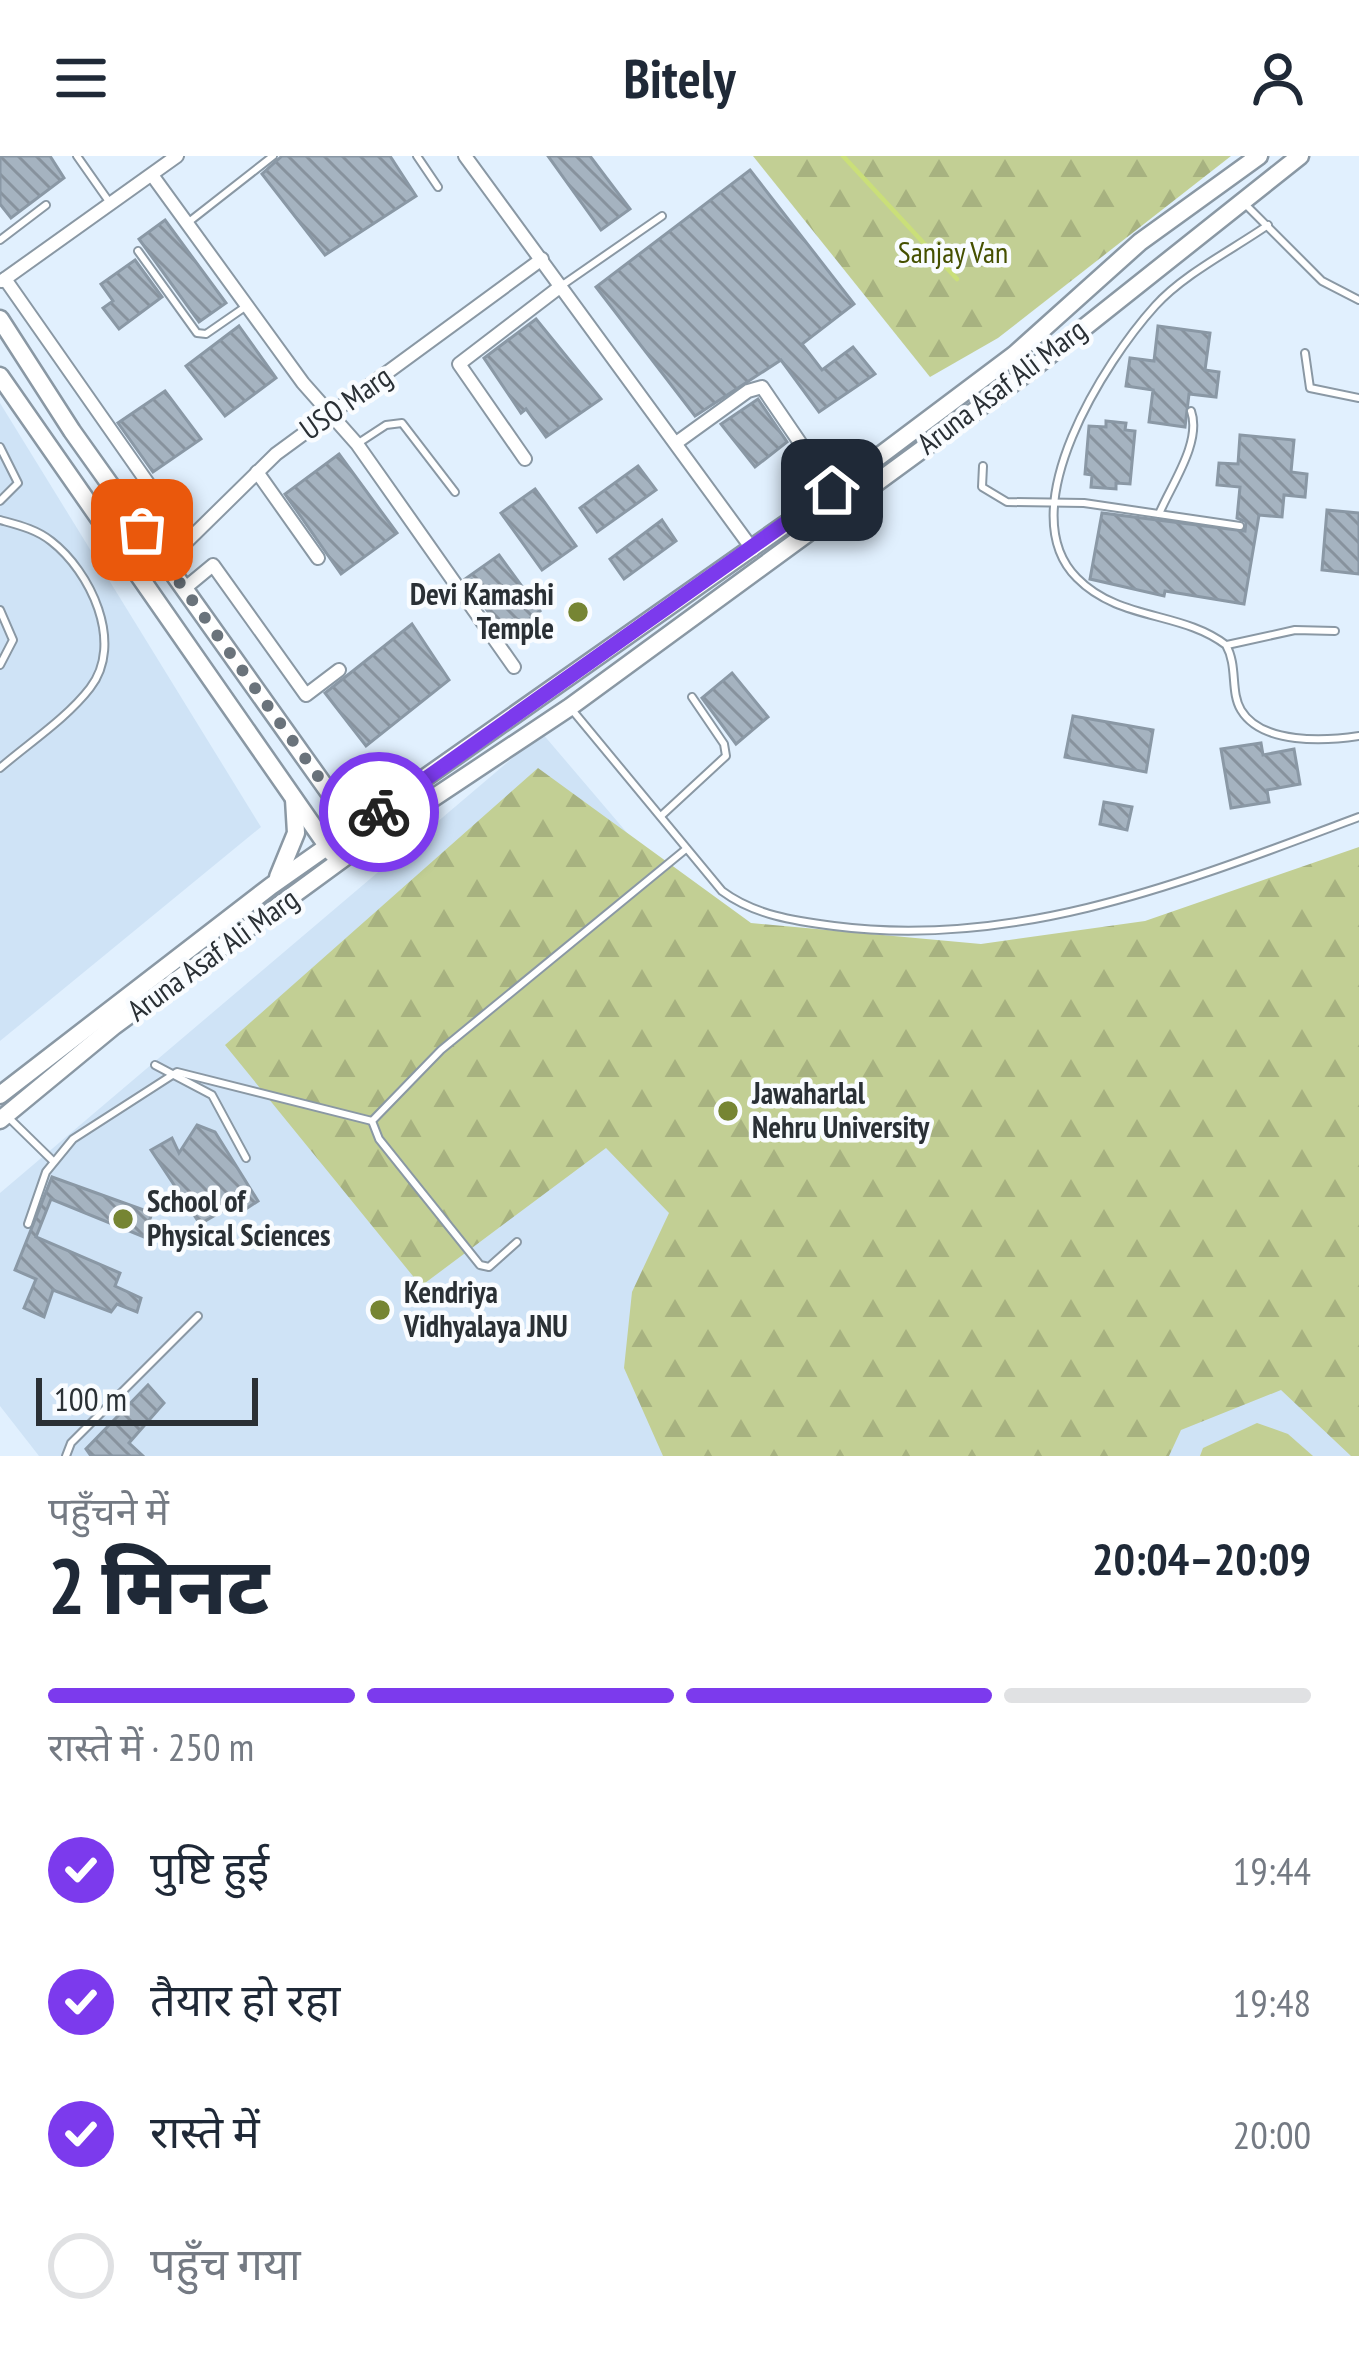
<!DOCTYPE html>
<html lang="hi">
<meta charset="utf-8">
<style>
body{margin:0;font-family:"PT Sans Narrow","Noto Sans Devanagari",sans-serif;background:#f2f2f3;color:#1f2937;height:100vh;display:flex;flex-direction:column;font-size:45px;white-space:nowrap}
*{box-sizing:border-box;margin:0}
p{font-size:39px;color:#747a83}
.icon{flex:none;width:66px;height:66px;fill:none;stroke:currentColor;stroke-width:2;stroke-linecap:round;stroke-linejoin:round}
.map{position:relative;height:1300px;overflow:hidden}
.panel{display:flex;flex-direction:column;background:#fff;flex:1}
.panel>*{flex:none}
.scale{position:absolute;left:36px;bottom:30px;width:222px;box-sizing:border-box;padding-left:12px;border:6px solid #2a3035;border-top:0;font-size:33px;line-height:42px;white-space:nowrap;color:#2a3035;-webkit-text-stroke:9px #f9fcff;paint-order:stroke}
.pin{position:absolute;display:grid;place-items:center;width:102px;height:102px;color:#fff;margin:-51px;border-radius:24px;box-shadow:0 6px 18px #0006}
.courier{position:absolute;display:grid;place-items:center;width:120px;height:120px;margin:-60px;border:9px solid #7c3aed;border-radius:50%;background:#fff;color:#222;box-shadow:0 3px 15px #0007}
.headline em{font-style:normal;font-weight:800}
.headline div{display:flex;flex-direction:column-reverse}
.headline{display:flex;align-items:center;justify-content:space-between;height:204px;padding:0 48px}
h1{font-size:78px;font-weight:800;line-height:90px}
.bar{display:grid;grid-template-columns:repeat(4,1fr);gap:18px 12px;align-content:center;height:144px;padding:0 48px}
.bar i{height:15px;border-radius:9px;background:#e0e1e3}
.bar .on{background:#7c3aed}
.bar p{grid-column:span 4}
ol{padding:0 48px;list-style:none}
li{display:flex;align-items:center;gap:36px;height:132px}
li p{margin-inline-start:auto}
li .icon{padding:12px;border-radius:50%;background:#7c3aed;color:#fff;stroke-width:4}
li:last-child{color:#747a83}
li i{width:66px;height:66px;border:6px solid #e0e1e3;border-radius:50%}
header{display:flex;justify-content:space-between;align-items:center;height:156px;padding:0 48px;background:#fff;font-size:54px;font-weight:800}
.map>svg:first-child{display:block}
.built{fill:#cfe3f6}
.grass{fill:#c2cf94}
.forest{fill:url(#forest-firs)}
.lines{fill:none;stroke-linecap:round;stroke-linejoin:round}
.stream{stroke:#cadf79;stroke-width:4.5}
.building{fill:url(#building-back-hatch);stroke:#8a98a5;stroke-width:3}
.lane-casing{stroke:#8a98a4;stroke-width:10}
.street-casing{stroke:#8a98a4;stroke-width:16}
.secondary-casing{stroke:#8a98a4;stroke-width:21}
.lane{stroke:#fff;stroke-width:6}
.street{stroke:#fff;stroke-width:12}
.secondary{stroke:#fff;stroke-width:16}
.done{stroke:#6a737b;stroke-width:12;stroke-dasharray:0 21.6}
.route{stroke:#7c3aed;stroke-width:15}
.poi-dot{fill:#768533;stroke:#f9fcff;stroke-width:4.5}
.labels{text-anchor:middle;stroke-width:9;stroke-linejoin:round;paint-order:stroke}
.park-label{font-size:30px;fill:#455000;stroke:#f9fcff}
.street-label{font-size:30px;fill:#2a3035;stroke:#f9fcff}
.poi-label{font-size:30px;font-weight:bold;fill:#2a3035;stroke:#f9fcff;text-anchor:start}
</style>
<header><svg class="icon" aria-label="menu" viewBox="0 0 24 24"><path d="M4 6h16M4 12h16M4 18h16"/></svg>Bitely<svg class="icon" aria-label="person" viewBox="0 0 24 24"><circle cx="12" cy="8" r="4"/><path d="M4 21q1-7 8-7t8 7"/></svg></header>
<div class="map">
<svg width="1359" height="1300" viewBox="0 0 1359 1300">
<defs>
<pattern id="forest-firs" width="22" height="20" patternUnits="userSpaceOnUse" patternTransform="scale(3)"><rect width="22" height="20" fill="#c2cf94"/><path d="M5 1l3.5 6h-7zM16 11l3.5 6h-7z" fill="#a7b280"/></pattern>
<pattern id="building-back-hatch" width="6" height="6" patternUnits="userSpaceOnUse" patternTransform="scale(3)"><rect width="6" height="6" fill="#a5b3c0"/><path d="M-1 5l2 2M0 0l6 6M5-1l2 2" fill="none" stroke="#87929d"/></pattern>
</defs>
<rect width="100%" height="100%" fill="#e1f0fe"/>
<g class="built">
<path d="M 0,247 L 261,671 L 0,885 Z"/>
<path d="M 542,577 L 726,793 L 1073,873 L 1359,1300 L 39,1300 L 0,1250 L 0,1037 Z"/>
</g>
<path class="grass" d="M 1257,1267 L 1288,1278 L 1313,1300 L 1200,1300 L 1203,1292 Z"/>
<g class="forest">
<path d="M 753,0 L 1231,0 L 998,182 L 930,221 Z"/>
<path d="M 538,612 L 751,767 L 981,788 L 1145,765 L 1359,691 L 1359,1300 L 1351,1300 L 1281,1234 L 1181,1274 L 1169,1300 L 663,1300 L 624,1212 L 632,1136 L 669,1057 L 606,992 L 421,1130 L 225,889 Z"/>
</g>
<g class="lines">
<path class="stream" d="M 843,0 L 957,123"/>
</g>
<g class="building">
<path d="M 0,0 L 50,0 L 64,22 L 11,62 L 0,48 Z"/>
<path d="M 282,0 L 390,0 L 416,40 L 325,99 L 262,18 Z"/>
<path d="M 548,0 L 590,0 L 630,53 L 601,74 Z"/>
<path d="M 750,14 L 854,148 L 802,188 L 822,214 L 853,191 L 875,218 L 819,256 L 781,204 L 695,260 L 596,131 Z"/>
<path d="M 165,64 L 226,147 L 199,166 L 139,83 Z"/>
<path d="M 135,104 L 162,141 L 119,173 L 103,152 L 113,145 L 101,128 Z"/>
<path d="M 536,163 L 601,243 L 546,281 L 526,253 L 521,257 L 484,202 Z"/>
<path d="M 239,170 L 276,222 L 225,260 L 186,210 Z"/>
<path d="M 1158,170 L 1210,177 L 1205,214 L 1219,216 L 1216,241 L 1189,238 L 1185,271 L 1149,266 L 1153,234 L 1126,230 L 1130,202 L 1154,205 Z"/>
<path d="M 165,235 L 201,283 L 153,316 L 118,267 Z"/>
<path d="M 758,243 L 787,286 L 755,311 L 721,268 Z"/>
<path d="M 1106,265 L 1126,267 L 1125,274 L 1135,275 L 1130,328 L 1116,327 L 1116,333 L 1091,331 L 1092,319 L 1085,318 L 1089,270 L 1106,271 Z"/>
<path d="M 1240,279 L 1294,284 L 1291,316 L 1307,318 L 1305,341 L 1284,339 L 1282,361 L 1259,359 L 1244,448 L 1165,435 L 1164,440 L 1090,423 L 1102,357 L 1245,375 L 1246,366 L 1237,362 L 1240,331 L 1217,329 L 1219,307 L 1238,308 Z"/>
<path d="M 339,298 L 397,377 L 341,418 L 285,338 Z"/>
<path d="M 638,310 L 656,334 L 597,376 L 580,352 Z"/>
<path d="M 535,333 L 576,390 L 542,414 L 501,357 Z"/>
<path d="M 1327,354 L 1359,357 L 1359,418 L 1322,414 Z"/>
<path d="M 662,364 L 676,385 L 624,423 L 610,403 Z"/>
<path d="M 499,399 L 540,455 L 506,481 L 465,423 Z"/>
<path d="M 412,468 L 449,524 L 366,590 L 325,537 Z"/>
<path d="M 732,517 L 768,561 L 736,588 L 702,542 Z"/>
<path d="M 1073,560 L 1153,574 L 1146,616 L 1065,601 Z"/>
<path d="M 1261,587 L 1263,599 L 1294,593 L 1300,628 L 1267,634 L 1269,646 L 1231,652 L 1221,593 Z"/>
<path d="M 1104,646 L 1132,651 L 1127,674 L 1100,668 Z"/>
<path d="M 197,969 L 215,976 L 258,1045 L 238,1058 L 224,1054 L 200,1068 L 151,994 L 172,982 L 179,997 Z"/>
<path d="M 52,1021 L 152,1057 L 144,1081 L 51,1043 L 36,1081 L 120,1117 L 115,1130 L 141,1142 L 137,1156 L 117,1148 L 111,1156 L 53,1134 L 44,1161 L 24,1152 L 36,1123 L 15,1114 Z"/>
<path d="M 148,1229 L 164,1247 L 129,1287 L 143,1300 L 91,1300 L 86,1293 Z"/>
</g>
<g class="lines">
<defs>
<g id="lane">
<path d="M 77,0 L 110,47"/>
<path d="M 417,0 L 438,31"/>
<path d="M 1244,47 L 1322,125 L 1359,144"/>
<path d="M 190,65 L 273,0"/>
<path d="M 1268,69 C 1232,94 1184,118 1155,150 C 1106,204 1009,354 1077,422 C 1119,465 1182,455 1226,489 C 1238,510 1230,536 1241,554 C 1262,589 1326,585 1359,580"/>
<path d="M 0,84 L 46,49"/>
<path d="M 138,95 L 197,177 L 206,178 L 245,151"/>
<path d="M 561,130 L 662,60"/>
<path d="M 1305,197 L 1310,232 L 1359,242"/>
<path d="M 357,288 L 386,269 L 402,267 L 455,336"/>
<path d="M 0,291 L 18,327 L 0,345"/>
<path d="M 983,310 L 982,331 L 1007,346 L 1084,347 L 1240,370"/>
<path d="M 1159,358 C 1171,329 1202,286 1191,255"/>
<path d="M 0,364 C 18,369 36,373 51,385 C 90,415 125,487 90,532 C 67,562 29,587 0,612"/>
<path d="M 0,454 L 13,484 L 0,509"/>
<path d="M 1227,489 L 1295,474 L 1335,475"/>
<path d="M 573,555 L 722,735 C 754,759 795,765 834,770 C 1018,794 1190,724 1359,661"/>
<path d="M 661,660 L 726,600 L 724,588 L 692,541"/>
<path d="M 155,909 L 212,939 L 246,1002"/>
<path d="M 8,961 L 53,1005"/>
<path d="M 28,1068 L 46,1016 L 73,983 L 177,916 L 372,965"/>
<path d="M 517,1086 L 489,1111 L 480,1109 L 379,983 L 372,965 L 441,894 L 686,693"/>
<path d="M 66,1300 L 71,1287 L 198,1160"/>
</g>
<g id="street">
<path d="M 465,0 L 753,394"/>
<path d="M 152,19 L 303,227 L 357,288 L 514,511"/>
<path d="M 5,123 L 159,343"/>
<path d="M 2,125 L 177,0"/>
<path d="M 676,287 L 748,235 L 762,231 L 833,335"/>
<path d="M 525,303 L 459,208 L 561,130"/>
<path d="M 257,316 L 318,402"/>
<path d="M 165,407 L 276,298 L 542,103"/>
<path d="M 184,433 L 213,409 L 306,539 L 339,514"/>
</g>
<g id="secondary">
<path d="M 0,163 L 72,275 L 358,677"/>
<path d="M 0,220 L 332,697"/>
<path d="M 278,721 L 296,677 L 294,643"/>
<path d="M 0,939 L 271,730 L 833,335 L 1014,199 L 1140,86 L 1259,0"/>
<path d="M 0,964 L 114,870 L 352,696 L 570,551 L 1032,213 L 1300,0"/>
</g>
</defs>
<use href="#lane" class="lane-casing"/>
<use href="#street" class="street-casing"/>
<use href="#secondary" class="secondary-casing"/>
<use href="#lane" class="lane"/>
<use href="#street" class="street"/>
<use href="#secondary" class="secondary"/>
</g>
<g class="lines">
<path class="done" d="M 142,374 L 355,672 L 379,656"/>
<path class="route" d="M 379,656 L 832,334"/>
</g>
<g class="poi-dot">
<circle cx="578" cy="456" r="12"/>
<circle cx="728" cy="955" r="12"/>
<circle cx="123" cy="1063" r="12"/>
<circle cx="380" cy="1154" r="12"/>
</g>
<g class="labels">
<g class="park-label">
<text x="953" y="107">Sanjay Van</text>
</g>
<g class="street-label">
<text transform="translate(1002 231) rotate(-37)" y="10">Aruna Asaf Ali Marg</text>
<text transform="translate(346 247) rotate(-35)" y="10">USO Marg</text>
<text transform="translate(213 799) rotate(-36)" y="10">Aruna Asaf Ali Marg</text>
</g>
<g class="poi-label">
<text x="554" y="449" text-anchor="end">Devi Kamashi<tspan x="554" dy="34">Temple</tspan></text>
<text x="752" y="948">Jawaharlal<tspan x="752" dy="34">Nehru University</tspan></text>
<text x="147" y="1056">School of<tspan x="147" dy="34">Physical Sciences</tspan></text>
<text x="404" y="1147">Kendriya<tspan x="404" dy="34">Vidhyalaya JNU</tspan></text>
</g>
</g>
</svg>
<div class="scale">100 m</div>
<div class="pin" style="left:142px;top:374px;background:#ea580c"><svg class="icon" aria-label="bag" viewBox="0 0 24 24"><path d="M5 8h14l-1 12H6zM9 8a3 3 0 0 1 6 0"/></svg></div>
<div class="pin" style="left:832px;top:334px;background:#1f2937"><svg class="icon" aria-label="home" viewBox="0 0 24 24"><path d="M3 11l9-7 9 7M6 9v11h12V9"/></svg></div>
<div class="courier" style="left:379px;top:656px"><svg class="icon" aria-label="bike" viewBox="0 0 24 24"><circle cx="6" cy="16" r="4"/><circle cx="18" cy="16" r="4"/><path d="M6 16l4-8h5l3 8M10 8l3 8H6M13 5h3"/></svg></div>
</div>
<section class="panel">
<div class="headline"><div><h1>2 मिनट</h1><p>पहुँचने में</p></div><em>20:04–20:09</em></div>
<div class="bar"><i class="on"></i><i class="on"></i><i class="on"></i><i></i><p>रास्ते में · 250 m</p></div>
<ol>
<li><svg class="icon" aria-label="check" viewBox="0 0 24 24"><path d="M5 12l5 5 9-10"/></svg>पुष्टि हुई<p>19:44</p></li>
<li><svg class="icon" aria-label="check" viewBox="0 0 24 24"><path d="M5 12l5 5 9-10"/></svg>तैयार हो रहा<p>19:48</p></li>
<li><svg class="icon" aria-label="check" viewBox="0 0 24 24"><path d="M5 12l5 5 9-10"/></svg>रास्ते में<p>20:00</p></li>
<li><i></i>पहुँच गया</li>
</ol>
</section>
